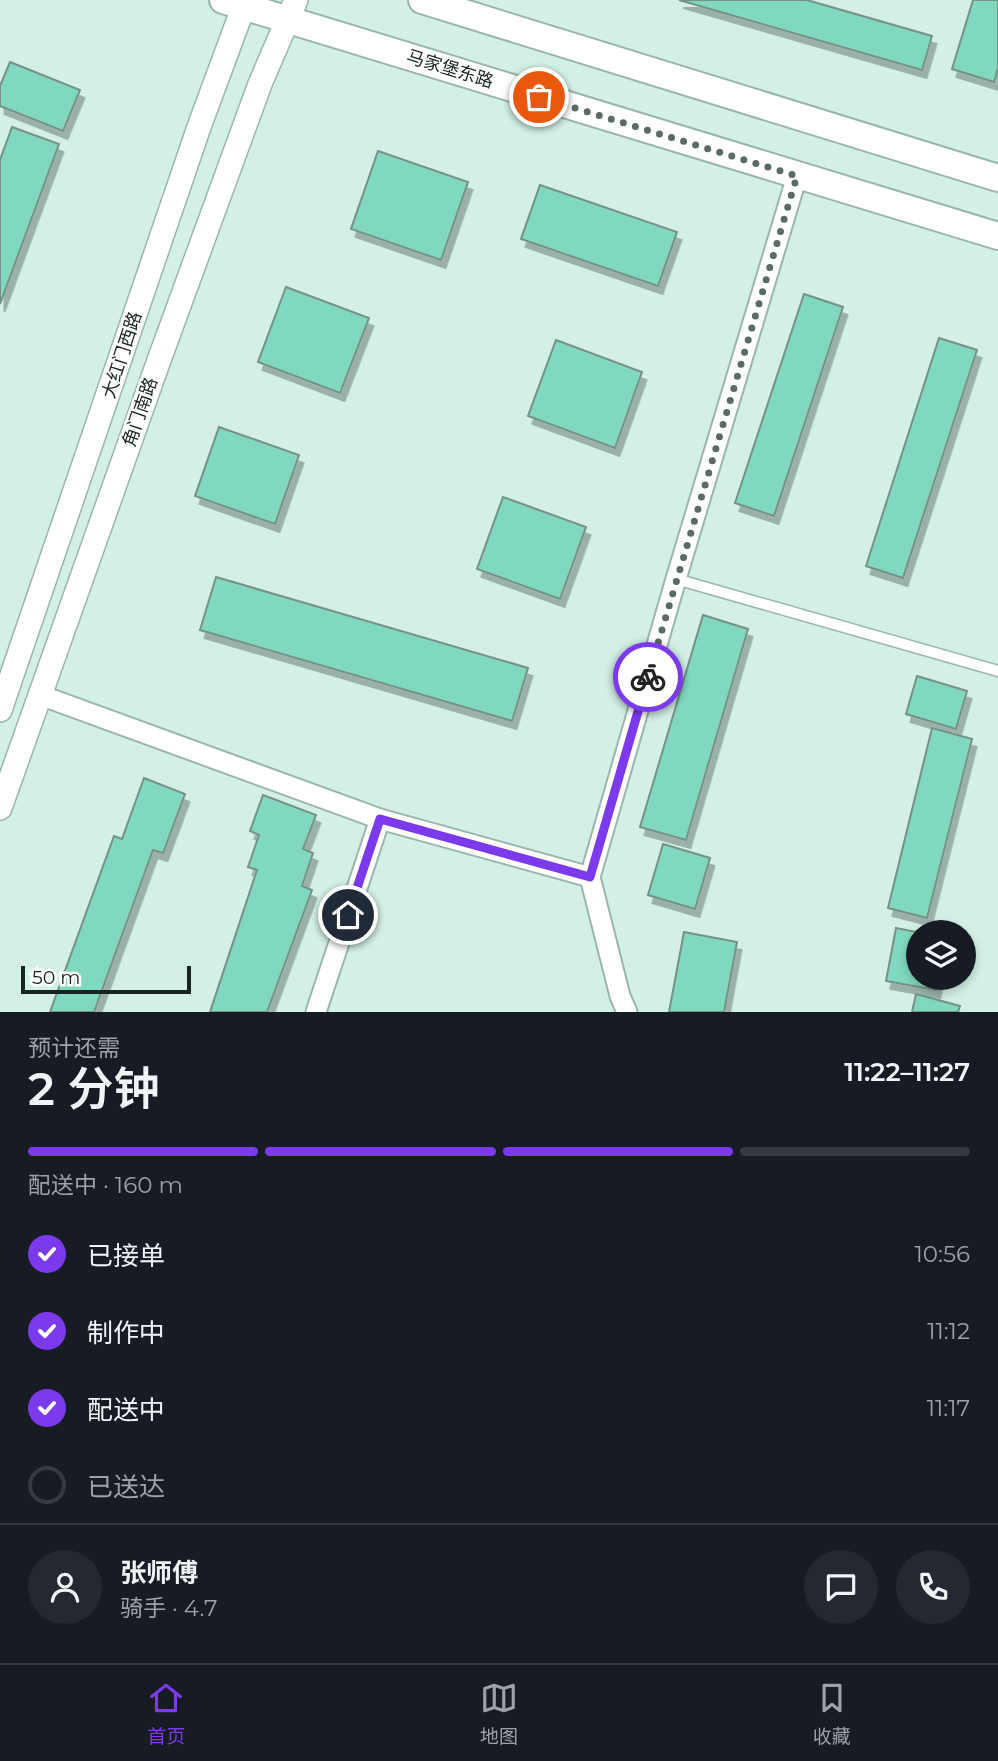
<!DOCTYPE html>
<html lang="zh">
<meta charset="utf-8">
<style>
body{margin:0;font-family:Montserrat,"Noto Sans SC",sans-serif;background:#242831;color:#f1f3f6;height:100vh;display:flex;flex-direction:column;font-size:26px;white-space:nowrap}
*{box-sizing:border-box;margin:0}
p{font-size:23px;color:#9ea1a6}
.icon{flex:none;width:38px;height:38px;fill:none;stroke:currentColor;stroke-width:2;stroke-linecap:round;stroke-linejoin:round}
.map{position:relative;height:1012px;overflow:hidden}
.side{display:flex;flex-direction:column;background:#171b24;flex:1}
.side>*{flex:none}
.fabs{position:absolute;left:906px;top:920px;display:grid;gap:14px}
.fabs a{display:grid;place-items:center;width:70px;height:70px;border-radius:50%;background:#171b24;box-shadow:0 4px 10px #0003;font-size:35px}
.scale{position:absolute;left:21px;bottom:18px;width:170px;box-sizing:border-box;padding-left:7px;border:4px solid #192421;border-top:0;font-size:19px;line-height:24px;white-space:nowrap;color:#192421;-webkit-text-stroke:5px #fff;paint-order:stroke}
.pin{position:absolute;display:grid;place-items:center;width:60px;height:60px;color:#fff;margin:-30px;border:4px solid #fff;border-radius:50%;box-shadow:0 2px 7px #0007}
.courier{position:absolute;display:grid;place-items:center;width:70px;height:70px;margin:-35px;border:5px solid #7c3aed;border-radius:50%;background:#fff;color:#222;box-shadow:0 2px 9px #0007}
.summary em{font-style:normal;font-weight:600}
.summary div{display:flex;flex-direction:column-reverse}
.summary{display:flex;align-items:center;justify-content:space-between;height:119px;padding:0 28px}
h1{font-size:46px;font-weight:600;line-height:52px}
.bar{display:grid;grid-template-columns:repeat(4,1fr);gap:10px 7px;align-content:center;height:84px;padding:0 28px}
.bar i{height:9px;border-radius:5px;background:#363941}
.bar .selected{background:#7c3aed}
.bar p{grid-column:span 4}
.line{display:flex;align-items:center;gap:18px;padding:0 28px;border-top:2px solid #363941}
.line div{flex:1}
.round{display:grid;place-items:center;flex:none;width:74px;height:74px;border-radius:37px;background:#242831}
ol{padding:0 28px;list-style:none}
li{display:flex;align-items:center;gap:21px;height:77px}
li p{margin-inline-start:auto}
li .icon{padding:7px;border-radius:50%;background:#7c3aed;color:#fff;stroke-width:4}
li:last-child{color:#9ea1a6}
li i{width:38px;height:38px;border:4px solid #363941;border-radius:50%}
.menu{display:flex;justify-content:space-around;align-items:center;height:98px;border-top:2px solid #363941;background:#171b24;font-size:19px;color:#9ea1a6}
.menu a{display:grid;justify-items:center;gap:4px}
.menu .selected{color:#7c3aed}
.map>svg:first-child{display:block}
.building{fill:#80d9be;stroke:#769188;stroke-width:2;filter:url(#shadow)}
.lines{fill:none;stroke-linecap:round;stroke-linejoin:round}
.service-casing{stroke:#9ab6ac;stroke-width:13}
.minor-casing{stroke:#9ab6ac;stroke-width:23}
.tertiary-casing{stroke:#9ab6ac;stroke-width:26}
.secondary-casing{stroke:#9ab6ac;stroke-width:30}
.service{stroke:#fff;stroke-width:10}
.minor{stroke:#fff;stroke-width:19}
.tertiary{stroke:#fff;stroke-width:23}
.secondary{stroke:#fff;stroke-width:26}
.done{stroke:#5a6b66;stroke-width:7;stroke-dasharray:0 12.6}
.route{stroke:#7c3aed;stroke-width:9}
.labels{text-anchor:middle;stroke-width:5;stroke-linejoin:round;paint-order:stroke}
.street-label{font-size:18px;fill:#192421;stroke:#fff}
</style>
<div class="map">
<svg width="998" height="1012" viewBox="0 0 998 1012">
<defs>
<filter id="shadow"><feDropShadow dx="4.5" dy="8" stdDeviation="0" flood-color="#0004"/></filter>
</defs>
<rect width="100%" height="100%" fill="#d2f0e5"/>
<g class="building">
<path d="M 679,0 L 807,0 L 932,36 L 922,70 Z"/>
<path d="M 973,0 L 998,0 L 998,68 L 994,82 L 952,69 Z"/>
<path d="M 10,62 L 80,90 L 63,131 L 0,106 L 0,86 Z"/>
<path d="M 12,127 L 59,144 L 0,304 L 0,160 Z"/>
<path d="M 378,151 L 468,182 L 441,260 L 351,229 Z"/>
<path d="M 540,185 L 677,232 L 658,286 L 521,239 Z"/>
<path d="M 286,287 L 369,318 L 340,393 L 258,362 Z"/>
<path d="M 804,294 L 843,307 L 774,516 L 735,503 Z"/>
<path d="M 939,338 L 977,350 L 903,578 L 866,566 Z"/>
<path d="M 556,340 L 642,372 L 615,448 L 528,416 Z"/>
<path d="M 219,427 L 299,455 L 275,524 L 195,496 Z"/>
<path d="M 503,497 L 586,527 L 560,599 L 477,569 Z"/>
<path d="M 216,577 L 528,668 L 512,721 L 200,630 Z"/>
<path d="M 703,615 L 748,629 L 686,840 L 640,827 Z"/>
<path d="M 917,676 L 967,691 L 956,729 L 906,714 Z"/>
<path d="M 932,728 L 972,739 L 927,918 L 888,908 Z"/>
<path d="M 144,778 L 185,794 L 163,853 L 153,850 L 94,1012 L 50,1012 L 114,836 L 122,839 Z"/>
<path d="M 263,795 L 316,815 L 303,849 L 313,853 L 302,886 L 312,890 L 267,1012 L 210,1012 L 257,870 L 248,867 L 259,835 L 250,831 Z"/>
<path d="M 663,844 L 710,858 L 695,909 L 648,895 Z"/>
<path d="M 896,928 L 921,933 L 919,933 L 919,978 L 938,978 L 936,990 L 886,981 Z"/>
<path d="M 684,932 L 737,942 L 724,1012 L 669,1012 Z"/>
<path d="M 916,994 L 960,1006 L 958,1012 L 912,1012 Z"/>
</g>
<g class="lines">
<defs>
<path id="service" d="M 676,579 L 998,671"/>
<g id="minor">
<path d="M 40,695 L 380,819 L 590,877"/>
<path d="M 316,1012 L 380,819"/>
<path d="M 627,1012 L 620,996 L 590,877 L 676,579 L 797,176"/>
</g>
<g id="tertiary">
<path d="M 0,710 L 199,127 L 246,0"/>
<path d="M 0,808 L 158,363 L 260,84 L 296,0"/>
</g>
<g id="secondary">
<path d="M 223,0 L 998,236"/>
<path d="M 422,0 L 998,178"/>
</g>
</defs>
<use href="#service" class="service-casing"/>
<use href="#minor" class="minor-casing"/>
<use href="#tertiary" class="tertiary-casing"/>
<use href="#secondary" class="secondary-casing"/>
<use href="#service" class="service"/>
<use href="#minor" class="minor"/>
<use href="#tertiary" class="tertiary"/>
<use href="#secondary" class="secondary"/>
</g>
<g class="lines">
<path class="done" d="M 539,97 L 797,176 L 648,677"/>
<path class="route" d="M 348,915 L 380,819 L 590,877 L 648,677"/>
</g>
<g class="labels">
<g class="street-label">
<text transform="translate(450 69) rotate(17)" y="6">马家堡东路</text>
<text transform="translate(122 355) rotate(-72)" y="6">大红门西路</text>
<text transform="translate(140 412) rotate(-71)" y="6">角门南路</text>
</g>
</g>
</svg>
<div class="fabs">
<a><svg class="icon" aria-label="layers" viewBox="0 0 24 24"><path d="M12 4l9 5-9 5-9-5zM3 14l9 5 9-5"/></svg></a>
</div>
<div class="scale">50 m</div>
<div class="pin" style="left:539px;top:97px;background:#ea580c"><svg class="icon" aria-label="bag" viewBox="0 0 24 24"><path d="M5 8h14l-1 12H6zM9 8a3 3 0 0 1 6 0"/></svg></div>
<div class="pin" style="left:348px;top:915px;background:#1f2937"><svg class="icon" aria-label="home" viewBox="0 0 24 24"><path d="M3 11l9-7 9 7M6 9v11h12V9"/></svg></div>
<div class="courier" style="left:648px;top:677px"><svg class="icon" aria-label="bike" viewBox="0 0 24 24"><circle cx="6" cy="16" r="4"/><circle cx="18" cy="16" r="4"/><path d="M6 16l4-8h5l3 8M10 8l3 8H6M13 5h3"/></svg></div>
</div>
<section class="side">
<div class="summary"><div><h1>2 分钟</h1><p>预计还需</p></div><em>11:22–11:27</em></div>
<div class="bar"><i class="selected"></i><i class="selected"></i><i class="selected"></i><i></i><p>配送中 · 160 m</p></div>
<ol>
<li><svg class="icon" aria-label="check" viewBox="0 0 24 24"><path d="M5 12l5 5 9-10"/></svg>已接单<p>10:56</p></li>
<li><svg class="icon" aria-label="check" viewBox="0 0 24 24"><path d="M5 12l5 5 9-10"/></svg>制作中<p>11:12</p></li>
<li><svg class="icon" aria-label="check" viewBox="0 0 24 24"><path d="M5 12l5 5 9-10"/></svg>配送中<p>11:17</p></li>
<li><i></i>已送达</li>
</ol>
<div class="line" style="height:126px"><a class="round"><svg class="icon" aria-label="person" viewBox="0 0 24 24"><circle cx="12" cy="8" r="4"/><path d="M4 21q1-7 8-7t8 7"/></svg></a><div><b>张师傅</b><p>骑手 · 4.7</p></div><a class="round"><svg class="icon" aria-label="chat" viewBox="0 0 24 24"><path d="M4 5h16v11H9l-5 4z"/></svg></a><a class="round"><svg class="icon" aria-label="phone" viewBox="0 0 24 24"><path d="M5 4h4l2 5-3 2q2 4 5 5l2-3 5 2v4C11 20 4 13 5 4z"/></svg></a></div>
</section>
<nav class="menu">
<a class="selected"><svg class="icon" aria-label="home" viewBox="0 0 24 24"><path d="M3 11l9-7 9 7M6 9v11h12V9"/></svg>首页</a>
<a><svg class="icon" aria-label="map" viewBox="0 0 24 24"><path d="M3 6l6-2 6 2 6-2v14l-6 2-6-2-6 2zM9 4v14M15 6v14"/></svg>地图</a>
<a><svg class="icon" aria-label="saved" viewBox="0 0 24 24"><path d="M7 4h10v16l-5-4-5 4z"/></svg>收藏</a>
</nav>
